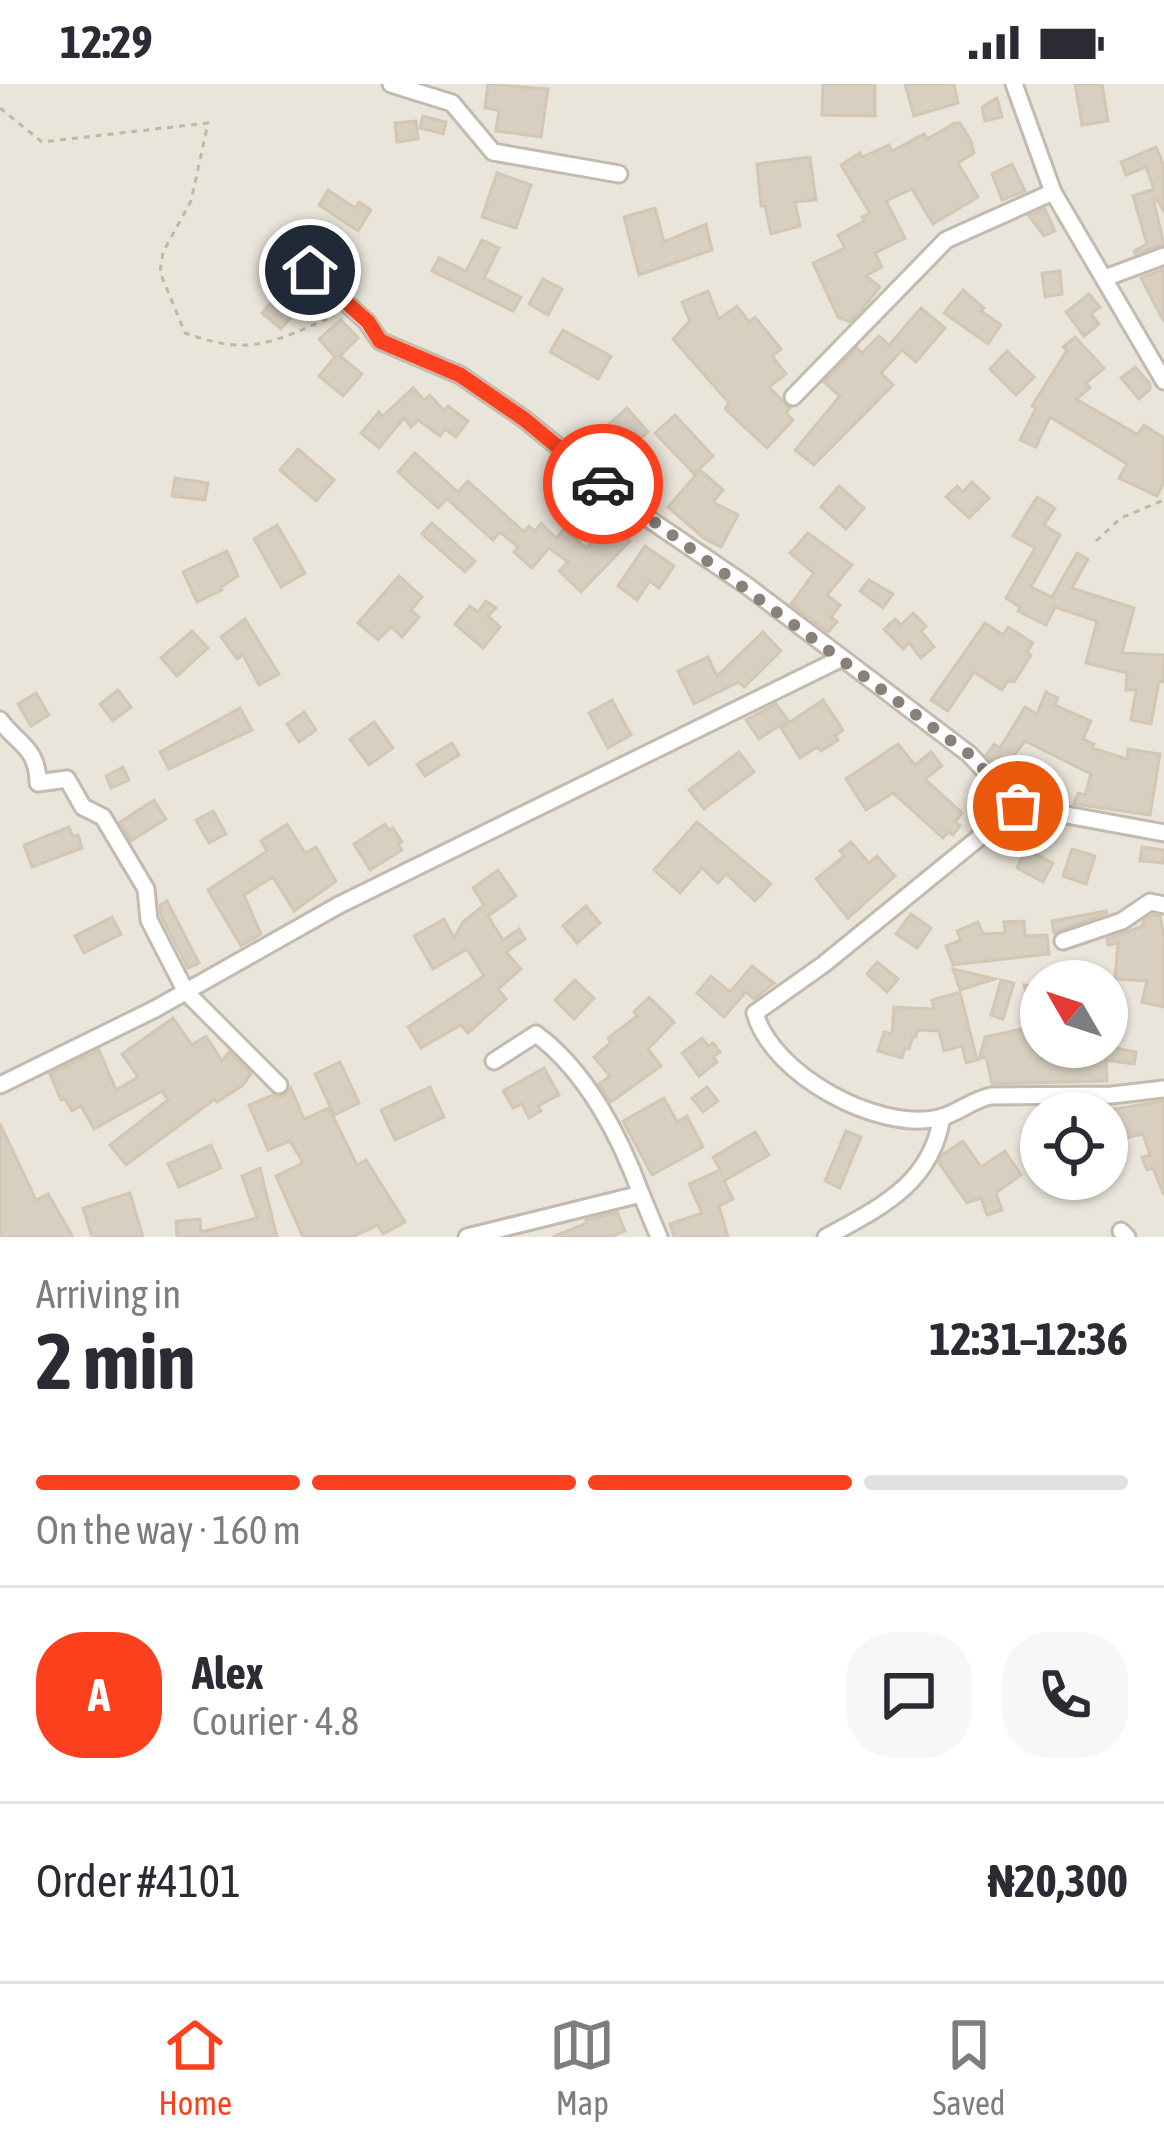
<!DOCTYPE html>
<meta charset="utf-8">
<style>
body{margin:0;font-family:"Asap Condensed",sans-serif;background:#f7f7f7;color:#2b2b33;height:100vh;display:flex;flex-direction:column;font-size:45px;white-space:nowrap}
*{box-sizing:border-box;margin:0}
p{font-size:39px;color:#7c7c81}
.icon{flex:none;width:66px;height:66px;fill:none;stroke:currentColor;stroke-width:2;stroke-linecap:round;stroke-linejoin:round}
.map{position:relative;height:1153px;overflow:hidden}
.drawer{display:flex;flex-direction:column;background:#fff;flex:1}
.drawer>*{flex:none}
.needle{width:78px;rotate:309deg}
.buttons{position:absolute;left:1020px;top:876px;display:grid;gap:24px}
.buttons a{display:grid;place-items:center;width:108px;height:108px;border-radius:50%;background:#fff;box-shadow:0 3px 9px #0004;font-size:60px}
.pin{position:absolute;display:grid;place-items:center;width:102px;height:102px;color:#fff;margin:-51px;border:6px solid #fff;border-radius:50%;box-shadow:0 3px 12px #0007}
.courier{position:absolute;display:grid;place-items:center;width:120px;height:120px;margin:-60px;border:9px solid #fc3f1d;border-radius:50%;background:#fff;color:#222;box-shadow:0 3px 15px #0007}
.headline em{font-style:normal;font-weight:700}
.headline div{display:flex;flex-direction:column-reverse}
.headline{display:flex;align-items:center;justify-content:space-between;height:204px;padding:0 36px}
h1{font-size:78px;font-weight:700;line-height:90px}
.bar{display:grid;grid-template-columns:repeat(4,1fr);gap:18px 12px;align-content:center;height:144px;padding:0 36px}
.bar i{height:15px;border-radius:9px;background:#e1e1e2}
.bar .active{background:#fc3f1d}
.bar p{grid-column:span 4}
.line{display:flex;align-items:center;gap:30px;padding:0 36px;border-top:3px solid #e1e1e2}
.line div{flex:1}
.round{display:grid;place-items:center;flex:none;width:126px;height:126px;border-radius:48px;background:#f7f7f7}
.status{display:flex;justify-content:space-between;align-items:center;height:84px;padding:0 60px;background:#fff;direction:ltr}
.status svg{height:33px;fill:currentColor}
.menu{display:flex;justify-content:space-around;align-items:center;height:168px;border-top:3px solid #e1e1e2;background:#fff;font-size:33px;color:#7c7c81}
.menu a{display:grid;justify-items:center;gap:6px}
.menu .active{color:#fc3f1d}
.map>svg:first-child{display:block}
.residential{fill:#eae5da;fill-rule:evenodd}
.building{fill:#d8cfc1;stroke:#d3c7b4;stroke-width:3}
.lines{fill:none;stroke-linecap:round;stroke-linejoin:round}
.minor-casing{stroke:#c2bbae;stroke-width:21}
.path{stroke:#c4b79f;stroke-width:3;stroke-dasharray:6 6;stroke-linecap:butt}
.minor{stroke:#fff;stroke-width:15}
.done{stroke:#878178;stroke-width:12;stroke-dasharray:0 21.6}
.route{stroke:#fc3f1d;stroke-width:15}
</style>
<div class="status"><b>12:29</b><svg viewBox="0 0 49 12"><path d="M0 12V9h3v3zM5 12V6h3v6zM10 12V3h3v9zM15 12V0h3v12zM26 1h20v11H26zM47 4h2v5h-2z"/></svg></div>
<div class="map">
<svg width="1164" height="1153" viewBox="0 0 1164 1153">
<rect width="100%" height="100%" fill="#f6f3ec"/>
<path class="residential" d="M 0,0 L 1164,0 L 1164,1153 L 0,1153 ZM 1041,897 L 1107,897 L 1107,963 L 1041,963 ZM 1041,1029 L 1107,1029 L 1107,1095 L 1041,1095 Z"/>
<g class="building">
<path d="M 488,0 L 548,5 L 541,53 L 496,47 L 499,26 L 485,24 Z"/>
<path d="M 823,0 L 875,0 L 875,32 L 822,31 Z"/>
<path d="M 905,0 L 954,0 L 958,19 L 914,32 Z"/>
<path d="M 1075,0 L 1102,0 L 1108,37 L 1082,41 Z"/>
<path d="M 997,14 L 1002,33 L 985,37 L 982,23 Z"/>
<path d="M 423,32 L 446,38 L 443,50 L 420,44 Z"/>
<path d="M 416,37 L 418,55 L 397,58 L 395,39 Z"/>
<path d="M 955,39 L 960,39 L 971,57 L 974,69 L 958,79 L 978,113 L 933,140 L 912,105 L 886,117 L 905,154 L 875,169 L 882,183 L 866,192 L 880,203 L 863,224 L 850,238 L 838,233 L 813,179 L 845,164 L 838,151 L 864,137 L 862,133 L 870,129 L 841,81 L 860,69 L 862,73 L 889,61 L 892,67 L 924,50 L 927,55 Z"/>
<path d="M 1156,63 L 1164,82 L 1164,128 L 1158,116 L 1154,118 L 1164,160 L 1135,170 L 1134,167 L 1147,160 L 1133,112 L 1154,105 L 1146,83 L 1126,91 L 1121,78 Z"/>
<path d="M 810,73 L 816,116 L 795,118 L 800,142 L 771,150 L 765,122 L 761,122 L 757,80 Z"/>
<path d="M 1012,80 L 1025,107 L 1002,116 L 992,90 Z"/>
<path d="M 497,89 L 531,101 L 516,144 L 482,133 Z"/>
<path d="M 328,106 L 355,124 L 359,118 L 371,126 L 358,147 L 319,121 Z"/>
<path d="M 655,124 L 664,158 L 706,140 L 712,166 L 639,191 L 624,133 Z"/>
<path d="M 1045,125 L 1055,147 L 1044,152 L 1029,132 Z"/>
<path d="M 482,156 L 499,164 L 484,194 L 521,213 L 513,227 L 432,187 L 439,174 L 466,187 Z"/>
<path d="M 1164,185 L 1164,238 L 1141,194 Z"/>
<path d="M 1060,187 L 1062,210 L 1045,213 L 1042,189 Z"/>
<path d="M 294,192 L 313,208 L 281,245 L 262,229 Z"/>
<path d="M 543,195 L 562,205 L 548,231 L 529,220 Z"/>
<path d="M 963,206 L 984,224 L 981,227 L 1001,241 L 988,260 L 944,229 Z"/>
<path d="M 708,207 L 719,235 L 737,222 L 749,238 L 755,233 L 781,265 L 772,272 L 786,290 L 769,303 L 790,324 L 786,329 L 793,336 L 767,364 L 725,325 L 729,319 L 673,255 L 690,237 L 682,218 Z"/>
<path d="M 1089,210 L 1100,223 L 1091,230 L 1099,240 L 1084,252 L 1066,228 Z"/>
<path d="M 921,224 L 945,244 L 916,278 L 902,266 L 881,289 L 893,301 L 814,381 L 795,366 L 840,312 L 824,298 L 857,264 L 862,269 L 879,252 L 889,261 Z"/>
<path d="M 341,236 L 358,254 L 340,272 L 362,290 L 343,312 L 319,292 L 335,273 L 319,255 Z"/>
<path d="M 563,246 L 611,272 L 598,295 L 550,268 Z"/>
<path d="M 1075,253 L 1104,284 L 1086,299 L 1090,304 L 1076,315 L 1135,349 L 1138,350 L 1144,341 L 1164,354 L 1164,398 L 1157,412 L 1119,394 L 1127,380 L 1050,333 L 1036,363 L 1020,356 L 1036,324 L 1032,322 L 1067,266 L 1063,263 Z"/>
<path d="M 1007,267 L 1034,293 L 1016,311 L 990,285 Z"/>
<path d="M 1135,283 L 1150,300 L 1150,305 L 1139,315 L 1121,294 Z"/>
<path d="M 413,304 L 424,316 L 430,311 L 444,327 L 448,322 L 468,337 L 456,353 L 445,345 L 440,352 L 418,336 L 411,343 L 404,334 L 379,364 L 361,349 L 379,328 L 383,332 Z"/>
<path d="M 627,324 L 648,348 L 615,378 L 593,354 Z"/>
<path d="M 675,331 L 713,372 L 694,390 L 655,349 Z"/>
<path d="M 298,365 L 334,396 L 316,417 L 280,386 Z"/>
<path d="M 415,369 L 458,408 L 468,397 L 524,448 L 529,442 L 535,447 L 541,439 L 556,454 L 564,445 L 586,464 L 610,439 L 630,457 L 581,508 L 559,487 L 568,478 L 549,464 L 532,484 L 514,468 L 518,463 L 500,448 L 493,456 L 447,415 L 438,424 L 398,388 Z"/>
<path d="M 700,386 L 723,406 L 713,418 L 738,431 L 721,463 L 705,455 L 668,423 Z"/>
<path d="M 175,394 L 208,399 L 205,416 L 172,412 Z"/>
<path d="M 972,398 L 989,414 L 969,434 L 946,413 L 957,402 L 963,408 Z"/>
<path d="M 839,402 L 864,424 L 846,445 L 821,423 Z"/>
<path d="M 1037,413 L 1055,424 L 1044,441 L 1060,451 L 1031,503 L 1052,513 L 1077,469 L 1088,475 L 1072,504 L 1134,524 L 1122,569 L 1164,571 L 1164,598 L 1159,597 L 1151,640 L 1131,636 L 1136,606 L 1126,606 L 1127,589 L 1086,579 L 1097,537 L 1055,523 L 1046,541 L 1018,527 L 1020,523 L 1006,514 L 1035,464 L 1013,452 Z"/>
<path d="M 432,439 L 475,477 L 465,488 L 422,450 Z"/>
<path d="M 277,441 L 305,489 L 281,503 L 254,455 Z"/>
<path d="M 808,449 L 852,481 L 827,511 L 840,521 L 831,533 L 837,538 L 828,548 L 791,520 L 814,489 L 790,469 Z"/>
<path d="M 645,462 L 674,482 L 659,504 L 650,497 L 637,516 L 618,502 Z"/>
<path d="M 227,467 L 238,492 L 221,503 L 222,506 L 197,518 L 183,488 Z"/>
<path d="M 399,492 L 422,513 L 411,526 L 419,533 L 402,553 L 391,543 L 378,556 L 358,539 Z"/>
<path d="M 869,496 L 893,510 L 883,524 L 860,507 Z"/>
<path d="M 486,517 L 496,524 L 488,532 L 500,543 L 483,564 L 455,540 L 470,522 L 478,528 Z"/>
<path d="M 913,529 L 926,542 L 921,547 L 934,563 L 921,574 L 909,559 L 903,565 L 884,545 L 895,535 L 901,541 Z"/>
<path d="M 245,535 L 279,590 L 259,601 L 243,571 L 237,575 L 221,553 Z"/>
<path d="M 985,539 L 1003,551 L 1008,543 L 1033,559 L 1027,568 L 1031,571 L 1014,598 L 1008,597 L 1002,606 L 974,588 L 948,627 L 931,616 Z"/>
<path d="M 192,547 L 208,564 L 177,592 L 161,574 Z"/>
<path d="M 763,548 L 781,567 L 744,603 L 739,598 L 694,620 L 678,587 L 708,573 L 717,592 Z"/>
<path d="M 118,606 L 131,623 L 113,637 L 100,620 Z"/>
<path d="M 1046,608 L 1058,614 L 1055,621 L 1091,637 L 1083,655 L 1094,660 L 1092,664 L 1127,675 L 1128,665 L 1160,670 L 1150,731 L 1074,720 L 1078,709 L 1085,711 L 1091,690 L 1025,657 L 1003,686 L 986,671 L 994,660 L 1000,664 L 1025,623 L 1037,630 Z"/>
<path d="M 36,609 L 49,631 L 31,642 L 18,620 Z"/>
<path d="M 612,616 L 631,651 L 608,664 L 589,629 Z"/>
<path d="M 823,616 L 843,646 L 835,652 L 838,656 L 821,667 L 817,663 L 800,674 L 781,644 Z"/>
<path d="M 776,620 L 788,636 L 759,655 L 746,636 Z"/>
<path d="M 240,624 L 252,646 L 169,685 L 160,668 Z"/>
<path d="M 304,628 L 316,646 L 299,658 L 287,640 Z"/>
<path d="M 374,638 L 393,664 L 369,681 L 350,655 Z"/>
<path d="M 452,659 L 459,671 L 425,692 L 417,680 Z"/>
<path d="M 898,660 L 915,681 L 931,668 L 942,682 L 925,695 L 962,729 L 955,738 L 960,742 L 953,751 L 949,748 L 943,754 L 893,709 L 866,726 L 846,695 Z"/>
<path d="M 739,668 L 754,688 L 704,725 L 689,706 Z"/>
<path d="M 123,683 L 129,696 L 111,704 L 106,692 Z"/>
<path d="M 154,716 L 166,735 L 131,757 L 120,738 Z"/>
<path d="M 213,727 L 226,750 L 209,759 L 196,736 Z"/>
<path d="M 697,738 L 771,800 L 755,817 L 726,790 L 718,799 L 702,784 L 680,809 L 654,786 Z"/>
<path d="M 287,740 L 305,769 L 316,763 L 336,797 L 294,827 L 273,793 L 244,811 L 261,850 L 241,862 L 208,806 L 267,767 L 261,757 Z"/>
<path d="M 385,740 L 389,746 L 393,744 L 402,758 L 398,760 L 402,766 L 370,786 L 354,760 Z"/>
<path d="M 69,743 L 73,752 L 78,751 L 82,764 L 32,783 L 24,761 Z"/>
<path d="M 851,758 L 869,779 L 877,772 L 895,792 L 848,834 L 816,795 L 844,772 L 840,767 Z"/>
<path d="M 1142,763 L 1164,766 L 1164,779 L 1140,777 Z"/>
<path d="M 1026,765 L 1053,779 L 1043,798 L 1017,784 Z"/>
<path d="M 1072,765 L 1095,772 L 1086,800 L 1063,792 Z"/>
<path d="M 498,786 L 516,812 L 488,832 L 503,856 L 519,845 L 525,855 L 506,868 L 521,885 L 498,905 L 506,915 L 468,949 L 461,941 L 421,964 L 408,943 L 484,892 L 467,865 L 433,885 L 414,852 L 444,835 L 454,854 L 463,838 L 484,821 L 473,804 Z"/>
<path d="M 167,817 L 199,879 L 188,884 L 161,832 L 160,821 Z"/>
<path d="M 586,822 L 600,839 L 577,859 L 563,842 Z"/>
<path d="M 1106,827 L 1107,829 L 1054,849 L 1052,837 Z"/>
<path d="M 911,830 L 931,844 L 917,864 L 896,850 Z"/>
<path d="M 1153,831 L 1160,832 L 1164,853 L 1164,923 L 1142,918 L 1147,897 L 1115,895 L 1118,859 L 1108,861 L 1107,855 L 1143,842 L 1143,837 Z"/>
<path d="M 112,833 L 121,850 L 84,869 L 75,852 Z"/>
<path d="M 1024,837 L 1025,852 L 1047,851 L 1049,870 L 953,881 L 946,862 L 961,856 L 957,847 L 978,838 L 983,850 L 1005,849 L 1004,838 Z"/>
<path d="M 877,878 L 898,895 L 887,908 L 867,890 Z"/>
<path d="M 752,882 L 774,899 L 754,915 L 746,908 L 724,933 L 697,909 L 711,892 L 730,908 Z"/>
<path d="M 953,885 L 995,895 L 960,906 Z"/>
<path d="M 575,896 L 594,914 L 574,935 L 555,916 Z"/>
<path d="M 1001,896 L 1014,899 L 1003,935 L 991,931 Z"/>
<path d="M 1024,901 L 1041,902 L 1041,975 L 1082,972 L 1082,963 L 1110,963 L 1136,968 L 1134,980 L 1106,976 L 1107,997 L 992,1000 L 986,973 L 979,975 L 985,953 L 1035,942 Z"/>
<path d="M 960,908 L 977,976 L 966,979 L 962,962 L 944,967 L 939,947 L 917,946 L 916,953 L 913,953 L 909,965 L 905,964 L 902,974 L 878,967 L 884,948 L 892,950 L 894,923 L 934,925 L 932,916 Z"/>
<path d="M 649,913 L 674,938 L 648,965 L 661,982 L 611,1018 L 599,1000 L 610,992 L 594,973 L 611,958 L 608,954 L 637,932 L 634,928 Z"/>
<path d="M 173,934 L 192,961 L 206,952 L 222,977 L 229,968 L 251,990 L 242,1002 L 217,1018 L 215,1015 L 126,1081 L 110,1061 L 168,1016 L 162,1007 L 94,1045 L 81,1022 L 72,1027 L 65,1015 L 61,1016 L 50,990 L 99,966 L 116,1006 L 138,993 L 122,970 Z"/>
<path d="M 702,954 L 708,962 L 713,959 L 720,968 L 713,973 L 717,978 L 699,992 L 682,969 Z"/>
<path d="M 340,978 L 359,1019 L 334,1031 L 315,990 Z"/>
<path d="M 544,984 L 559,1011 L 538,1022 L 541,1027 L 529,1034 L 522,1020 L 513,1024 L 503,1007 Z"/>
<path d="M 430,1003 L 444,1033 L 395,1056 L 381,1026 Z"/>
<path d="M 707,1003 L 718,1017 L 703,1028 L 692,1014 Z"/>
<path d="M 291,1004 L 304,1035 L 329,1024 L 357,1081 L 366,1076 L 405,1138 L 383,1150 L 378,1141 L 352,1153 L 303,1153 L 276,1092 L 303,1079 L 290,1057 L 268,1066 L 249,1021 L 273,1011 L 283,1012 Z"/>
<path d="M 664,1014 L 677,1038 L 687,1032 L 703,1063 L 652,1091 L 623,1037 Z"/>
<path d="M 1164,1017 L 1164,1108 L 1163,1109 L 1153,1084 L 1147,1086 L 1142,1073 L 1150,1071 L 1143,1050 L 1121,1055 L 1114,1025 Z"/>
<path d="M 0,1040 L 36,1116 L 48,1110 L 73,1153 L 0,1153 Z"/>
<path d="M 846,1047 L 861,1053 L 840,1104 L 825,1097 Z"/>
<path d="M 755,1048 L 769,1071 L 724,1097 L 733,1115 L 719,1122 L 728,1153 L 674,1153 L 670,1140 L 702,1129 L 689,1100 L 720,1086 L 713,1073 Z"/>
<path d="M 963,1057 L 981,1083 L 1005,1067 L 1021,1091 L 996,1109 L 1002,1126 L 987,1131 L 981,1114 L 967,1119 L 939,1079 L 942,1071 Z"/>
<path d="M 211,1061 L 221,1084 L 179,1103 L 168,1080 Z"/>
<path d="M 260,1084 L 277,1153 L 177,1153 L 176,1137 L 200,1135 L 201,1148 L 257,1134 L 242,1092 Z"/>
<path d="M 130,1109 L 143,1153 L 92,1153 L 83,1124 Z"/>
<path d="M 617,1128 L 625,1147 L 611,1153 L 553,1153 L 587,1139 L 586,1136 Z"/>
</g>
<g class="lines">
<defs>
<g id="minor">
<path d="M 391,0 L 452,19 L 493,68 L 619,90"/>
<path d="M 1014,0 L 1053,108 L 1164,297"/>
<path d="M 310,186 L 367,238 L 380,257 L 460,291 L 524,335 L 640,429 L 746,501 L 969,670 L 1018,722 L 1164,749"/>
<path d="M 1105,194 L 1164,172"/>
<path d="M 793,313 L 946,156 L 1053,108"/>
<path d="M 0,636 C 16,659 38,663 38,699 L 67,695 L 83,723 L 103,733 L 146,805 L 149,836 L 186,908 L 279,1001"/>
<path d="M 1018,722 L 824,880 L 755,929 C 772,991 878,1048 939,1034 C 957,1030 971,1016 991,1012 L 1112,1011 L 1164,1005"/>
<path d="M 1063,857 L 1122,837 L 1150,818 L 1164,821"/>
<path d="M 494,977 L 536,950 C 586,987 620,1052 641,1110"/>
<path d="M 0,1001 L 155,925 L 339,821 L 842,574"/>
<path d="M 1121,1147 L 1127,1153"/>
<path d="M 467,1153 L 641,1110 L 659,1153"/>
<path d="M 826,1153 C 881,1123 931,1100 942,1033"/>
</g>
</defs>
<use href="#minor" class="minor-casing"/>
<g class="path">
<path d="M 0,24 L 42,58 L 208,39 L 191,117 L 163,168 L 160,188 L 185,249 C 251,273 273,258 334,232"/>
<path d="M 1096,457 L 1121,434 L 1164,416"/>
</g>
<use href="#minor" class="minor"/>
</g>
<g class="lines">
<path class="done" d="M 603,400 L 969,670 L 1018,722"/>
<path class="route" d="M 310,186 L 368,238 L 380,257 L 460,291 L 524,335 L 603,400"/>
</g>
</svg>
<div class="buttons">
<a><svg class="needle" viewBox="-14 -14 28 28"><path d="M0-13l5 13h-10z" fill="#e53935"/><path d="M0 13l5-13h-10z" fill="#7c7c81"/></svg></a>
<a><svg class="icon" aria-label="locate" viewBox="0 0 24 24"><circle cx="12" cy="12" r="6"/><path d="M12 2v4M12 18v4M2 12h4M18 12h4"/></svg></a>
</div>
<div class="pin" style="left:1018px;top:722px;background:#ea580c"><svg class="icon" aria-label="bag" viewBox="0 0 24 24"><path d="M5 8h14l-1 12H6zM9 8a3 3 0 0 1 6 0"/></svg></div>
<div class="pin" style="left:310px;top:186px;background:#1f2937"><svg class="icon" aria-label="home" viewBox="0 0 24 24"><path d="M3 11l9-7 9 7M6 9v11h12V9"/></svg></div>
<div class="courier" style="left:603px;top:400px"><svg class="icon" aria-label="car" viewBox="0 0 24 24"><path d="M5 17H2v-5l4-1 3-4h7l3 4 3 1v5h-3M9 17h6M6 11h13"/><circle cx="7" cy="17" r="2"/><circle cx="17" cy="17" r="2"/></svg></div>
</div>
<section class="drawer">
<div class="headline"><div><h1>2 min</h1><p>Arriving in</p></div><em>12:31–12:36</em></div>
<div class="bar"><i class="active"></i><i class="active"></i><i class="active"></i><i></i><p>On the way · 160 m</p></div>
<div class="line" style="height:216px"><b class="round" style="background:#fc3f1d;color:#fff">A</b><div><b>Alex</b><p>Courier · 4.8</p></div><a class="round"><svg class="icon" aria-label="chat" viewBox="0 0 24 24"><path d="M4 5h16v11H9l-5 4z"/></svg></a><a class="round"><svg class="icon" aria-label="phone" viewBox="0 0 24 24"><path d="M5 4h4l2 5-3 2q2 4 5 5l2-3 5 2v4C11 20 4 13 5 4z"/></svg></a></div>
<div class="line" style="height:156px"><div>Order #4101</div><b>₦20,300</b></div>
</section>
<nav class="menu">
<a class="active"><svg class="icon" aria-label="home" viewBox="0 0 24 24"><path d="M3 11l9-7 9 7M6 9v11h12V9"/></svg>Home</a>
<a><svg class="icon" aria-label="map" viewBox="0 0 24 24"><path d="M3 6l6-2 6 2 6-2v14l-6 2-6-2-6 2zM9 4v14M15 6v14"/></svg>Map</a>
<a><svg class="icon" aria-label="saved" viewBox="0 0 24 24"><path d="M7 4h10v16l-5-4-5 4z"/></svg>Saved</a>
</nav>
